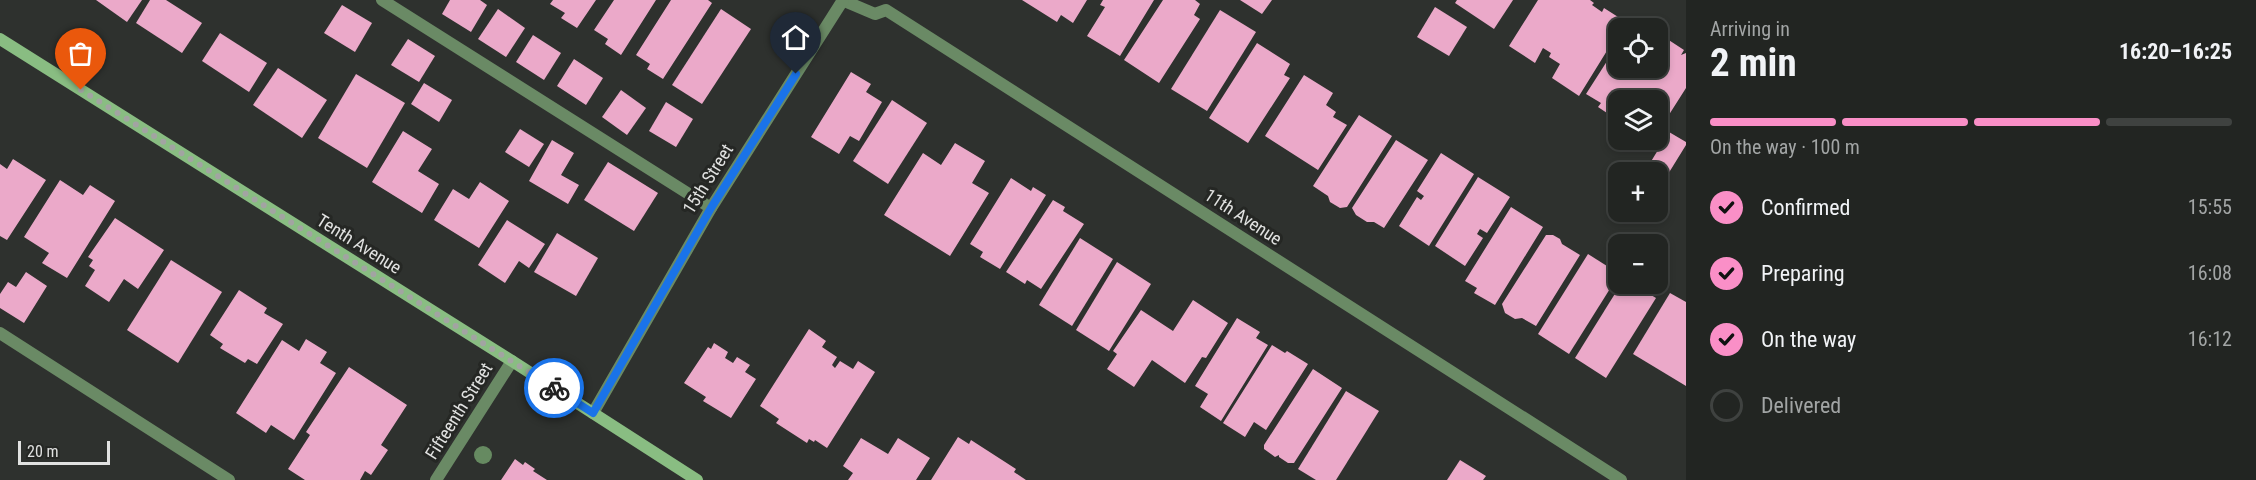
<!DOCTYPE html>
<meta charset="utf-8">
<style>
body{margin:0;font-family:"Roboto Condensed",sans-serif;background:#2a2d2a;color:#f1f3f6;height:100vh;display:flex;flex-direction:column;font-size:22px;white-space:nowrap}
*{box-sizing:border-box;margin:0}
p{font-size:20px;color:#a2a5a5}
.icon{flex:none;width:33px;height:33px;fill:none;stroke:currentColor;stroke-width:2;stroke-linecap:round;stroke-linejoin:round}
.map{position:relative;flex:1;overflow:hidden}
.panel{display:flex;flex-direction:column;background:#222522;width:570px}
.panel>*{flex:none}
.controls{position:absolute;left:1608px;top:18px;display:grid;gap:12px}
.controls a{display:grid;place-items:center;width:60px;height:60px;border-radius:12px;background:#222522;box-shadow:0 3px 9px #0003,0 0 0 2px #3f4240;font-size:30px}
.scale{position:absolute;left:18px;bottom:15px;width:92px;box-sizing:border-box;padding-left:6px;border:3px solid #e1e2e1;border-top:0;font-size:16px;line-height:21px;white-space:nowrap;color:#e1e2e1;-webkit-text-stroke:4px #252724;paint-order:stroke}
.pin{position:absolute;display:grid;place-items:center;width:51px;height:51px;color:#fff;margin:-62px -26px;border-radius:50% 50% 50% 0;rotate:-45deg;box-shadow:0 0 6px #0007}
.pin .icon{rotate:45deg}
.courier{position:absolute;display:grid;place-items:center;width:60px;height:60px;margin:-30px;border:4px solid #1a73e8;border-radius:50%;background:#fff;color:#222;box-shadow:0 2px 8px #0007}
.headline em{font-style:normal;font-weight:700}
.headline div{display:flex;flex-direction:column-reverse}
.headline{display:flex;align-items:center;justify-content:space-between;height:102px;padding:0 24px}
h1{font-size:39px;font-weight:700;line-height:45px}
.bar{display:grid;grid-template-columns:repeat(4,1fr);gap:9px 6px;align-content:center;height:72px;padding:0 24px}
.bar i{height:8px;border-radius:4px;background:#3f4240}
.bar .on{background:#fa8fc7}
.bar p{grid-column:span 4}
ol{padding:0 24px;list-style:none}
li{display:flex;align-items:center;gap:18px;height:66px}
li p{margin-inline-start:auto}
li .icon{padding:6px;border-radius:50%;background:#fa8fc7;color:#111;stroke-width:4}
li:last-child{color:#a2a5a5}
li i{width:33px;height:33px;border:3px solid #3f4240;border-radius:50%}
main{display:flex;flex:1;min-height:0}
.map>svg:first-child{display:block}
.building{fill:#eba9c9}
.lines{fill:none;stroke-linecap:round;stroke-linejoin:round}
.service{stroke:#6a8a65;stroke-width:12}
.minor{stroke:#6a8a65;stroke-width:12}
.secondary{stroke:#89bd82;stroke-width:12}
.tree{fill:#668a61}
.done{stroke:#a2a4a2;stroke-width:6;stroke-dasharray:0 10.8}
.route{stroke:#1a73e8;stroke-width:8}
.labels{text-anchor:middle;stroke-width:6;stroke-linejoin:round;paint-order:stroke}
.street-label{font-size:18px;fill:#e1e2e1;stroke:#252724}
</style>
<main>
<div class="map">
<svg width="1686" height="480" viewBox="0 0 1686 480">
<rect width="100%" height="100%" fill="#2e312e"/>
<g class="building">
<path d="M 96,0 L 142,0 L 127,22 Z"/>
<path d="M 150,0 L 166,0 L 202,23 L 182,53 L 136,23 Z"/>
<path d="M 450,0 L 480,0 L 487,5 L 471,32 L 442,14 Z"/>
<path d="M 553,0 L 596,0 L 577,28 L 561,18 L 565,13 L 550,4 Z"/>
<path d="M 614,0 L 656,0 L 621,55 L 605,44 L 608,39 L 594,30 Z"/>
<path d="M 671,0 L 708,0 L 712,3 L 663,79 L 647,69 L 650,64 L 636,55 Z"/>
<path d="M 1022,0 L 1087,0 L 1073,23 L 1061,15 L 1057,22 Z"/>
<path d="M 1103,0 L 1154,0 L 1120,56 L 1087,36 L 1105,7 L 1100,5 Z"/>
<path d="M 1163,0 L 1195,0 L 1200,4 L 1194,15 L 1200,19 L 1159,83 L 1124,60 Z"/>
<path d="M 1240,0 L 1272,0 L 1262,14 Z"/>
<path d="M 1457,0 L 1513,0 L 1494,29 L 1455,3 Z"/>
<path d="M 1538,0 L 1590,0 L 1594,3 L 1592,5 L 1602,12 L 1604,8 L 1626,22 L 1622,28 L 1618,28 L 1618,33 L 1579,96 L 1552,78 L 1560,64 L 1549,57 L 1551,53 L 1543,48 L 1535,63 L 1509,46 Z"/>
<path d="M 342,5 L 372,23 L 355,52 L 324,33 Z"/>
<path d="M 1435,7 L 1467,27 L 1449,56 L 1417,37 Z"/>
<path d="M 498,9 L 525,28 L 506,57 L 478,39 Z"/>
<path d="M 721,9 L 751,29 L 702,104 L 672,85 Z"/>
<path d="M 1220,10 L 1256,32 L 1207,111 L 1171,89 Z"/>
<path d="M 1635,21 L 1643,21 L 1648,28 L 1629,28 Z"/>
<path d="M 220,33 L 267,63 L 249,92 L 202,61 Z"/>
<path d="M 1658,33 L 1684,50 L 1681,55 L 1686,53 L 1686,88 L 1658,132 L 1658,100 L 1633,100 L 1629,98 L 1627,100 L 1618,100 L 1618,115 L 1616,119 L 1598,107 L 1601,103 L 1586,94 L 1618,44 L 1618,68 L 1658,68 Z"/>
<path d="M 533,35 L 561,53 L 544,80 L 516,62 Z"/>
<path d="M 408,39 L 435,56 L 419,82 L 391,65 Z"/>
<path d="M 1257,43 L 1290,64 L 1284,75 L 1290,78 L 1248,143 L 1209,118 Z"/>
<path d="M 574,59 L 603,78 L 586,105 L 557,86 Z"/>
<path d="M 278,68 L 327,100 L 302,138 L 253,105 Z"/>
<path d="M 851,72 L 871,84 L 866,92 L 882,102 L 859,141 L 850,136 L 839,154 L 811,137 Z"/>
<path d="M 356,74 L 405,103 L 367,168 L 318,138 Z"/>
<path d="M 1304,75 L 1333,93 L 1326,105 L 1336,112 L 1333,117 L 1347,125 L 1318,170 L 1265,136 Z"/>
<path d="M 424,83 L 452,100 L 439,122 L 411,104 Z"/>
<path d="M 621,90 L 646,108 L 627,135 L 602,117 Z"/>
<path d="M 892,100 L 927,123 L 888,184 L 853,161 Z"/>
<path d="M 666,102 L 693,119 L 676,147 L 649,131 Z"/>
<path d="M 1359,115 L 1392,136 L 1347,207 L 1340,208 L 1330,202 L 1328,196 L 1313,186 Z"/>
<path d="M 520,129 L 544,144 L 529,167 L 505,152 Z"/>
<path d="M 403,131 L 432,149 L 418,171 L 439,184 L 422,213 L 372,182 Z"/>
<path d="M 1669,132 L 1686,142 L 1686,145 L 1665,179 L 1658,172 L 1647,168 Z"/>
<path d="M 552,140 L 574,153 L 561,175 L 579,185 L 568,204 L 529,181 Z"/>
<path d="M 1396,140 L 1428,160 L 1384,228 L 1374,222 L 1367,222 L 1356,215 L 1352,208 Z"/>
<path d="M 955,143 L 985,161 L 972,183 L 989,193 L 950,256 L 884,215 L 923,153 L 941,165 Z"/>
<path d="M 1441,153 L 1474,174 L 1429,246 L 1399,226 L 1417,197 L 1421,200 L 1424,196 L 1417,191 Z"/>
<path d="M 13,159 L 46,180 L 7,240 L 0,236 L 0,164 L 7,169 Z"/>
<path d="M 608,162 L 658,193 L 634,231 L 584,200 Z"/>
<path d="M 1478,177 L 1510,197 L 1487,233 L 1480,229 L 1477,234 L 1483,238 L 1465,266 L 1435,246 Z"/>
<path d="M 1011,178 L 1031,191 L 1033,187 L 1046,195 L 1000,269 L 980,257 L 983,252 L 970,244 Z"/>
<path d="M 60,180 L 83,195 L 90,185 L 115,201 L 67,278 L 42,263 L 49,253 L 24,237 Z"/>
<path d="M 480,182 L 509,201 L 479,248 L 434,220 L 453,189 L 469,199 Z"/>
<path d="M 1053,200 L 1065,207 L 1063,211 L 1084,224 L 1041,289 L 1027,280 L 1025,284 L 1006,272 Z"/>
<path d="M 1511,207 L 1543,227 L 1495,305 L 1474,293 L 1477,288 L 1465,281 Z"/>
<path d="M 115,218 L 164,250 L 138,289 L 124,279 L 109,302 L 85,286 L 95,270 L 89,266 L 93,260 L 88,257 Z"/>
<path d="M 507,220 L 545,244 L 529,268 L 519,261 L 505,283 L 478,265 Z"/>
<path d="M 557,233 L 598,258 L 576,296 L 534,272 Z"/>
<path d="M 1546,235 L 1553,235 L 1560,239 L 1562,244 L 1580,255 L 1536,326 L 1522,318 L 1515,319 L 1505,313 L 1502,304 Z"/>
<path d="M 1080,238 L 1113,259 L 1072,326 L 1039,305 Z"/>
<path d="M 1588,254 L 1618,273 L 1618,276 L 1569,354 L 1538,334 Z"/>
<path d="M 171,260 L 222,292 L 178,363 L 127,330 Z"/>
<path d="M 1117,262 L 1151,284 L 1109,351 L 1076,330 Z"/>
<path d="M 26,272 L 47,286 L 24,323 L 0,308 L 0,294 L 8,282 L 16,287 Z"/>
<path d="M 1621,284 L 1633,284 L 1656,298 L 1606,378 L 1575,358 Z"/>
<path d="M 239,290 L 267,308 L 264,313 L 283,324 L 257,364 L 248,359 L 245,363 L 220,348 L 223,344 L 210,335 Z"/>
<path d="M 1670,293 L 1686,302 L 1686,386 L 1633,354 Z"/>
<path d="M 1193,300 L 1228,323 L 1206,358 L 1202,357 L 1185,383 L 1152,360 L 1134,387 L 1107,369 L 1117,354 L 1113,351 L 1141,310 L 1173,331 Z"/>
<path d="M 1237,318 L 1260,332 L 1256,338 L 1268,345 L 1221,421 L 1200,407 L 1208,394 L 1195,386 Z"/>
<path d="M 809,329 L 826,341 L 822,347 L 837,357 L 832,365 L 835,368 L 840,361 L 853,369 L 858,361 L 875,372 L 827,448 L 815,440 L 814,442 L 809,439 L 807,443 L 776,423 L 779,419 L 760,406 Z"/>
<path d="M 306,339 L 327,352 L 320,363 L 336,373 L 294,440 L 271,425 L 266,433 L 236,413 L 282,340 L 299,351 Z"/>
<path d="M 714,343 L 728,352 L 725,358 L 733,363 L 737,357 L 750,365 L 745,372 L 756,379 L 731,418 L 703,401 L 706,397 L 684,383 L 708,347 L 711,349 Z"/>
<path d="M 1272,345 L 1285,353 L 1287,351 L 1308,364 L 1266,430 L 1254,422 L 1245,437 L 1223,423 Z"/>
<path d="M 349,367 L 407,405 L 381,445 L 388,450 L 371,475 L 365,471 L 360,480 L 305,480 L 288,469 L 310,435 L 306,432 Z"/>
<path d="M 1313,369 L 1342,388 L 1294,463 L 1288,463 L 1279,457 L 1279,455 L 1275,457 L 1264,449 L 1264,445 Z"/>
<path d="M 1346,391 L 1379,411 L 1336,480 L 1316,480 L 1298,469 Z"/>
<path d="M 958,437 L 969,444 L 971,440 L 1016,469 L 1014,472 L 1026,480 L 931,480 Z"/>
<path d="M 861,438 L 888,454 L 898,438 L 930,458 L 916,480 L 848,480 L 853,473 L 843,466 Z"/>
<path d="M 515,459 L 523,465 L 525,462 L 535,469 L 533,471 L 547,480 L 501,480 Z"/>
<path d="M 1460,460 L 1486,476 L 1483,480 L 1447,480 Z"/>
</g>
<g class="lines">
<g class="service">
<path d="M 382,0 L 711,208"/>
<path d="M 0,333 L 229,480"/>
</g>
<g class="minor">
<path d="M 842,0 L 875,14 L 886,10 L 1621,480"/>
<path d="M 593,413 L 711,208 L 843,0"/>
<path d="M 436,480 L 512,361"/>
</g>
<path class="secondary" d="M 0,39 L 512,361 L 697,480"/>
</g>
<circle class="tree" cx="483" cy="455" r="9"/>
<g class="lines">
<path class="done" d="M 81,90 L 554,388"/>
<path class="route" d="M 554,388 L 593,413 L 711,208 L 796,74"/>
</g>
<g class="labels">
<g class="street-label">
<text transform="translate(708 179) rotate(-58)" y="6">15th Street</text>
<text transform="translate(1243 217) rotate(33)" y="6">11th Avenue</text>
<text transform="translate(359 244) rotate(32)" y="6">Tenth Avenue</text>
<text transform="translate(459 411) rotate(-58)" y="6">Fifteenth Street</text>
</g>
</g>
</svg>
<div class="controls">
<a><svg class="icon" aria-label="locate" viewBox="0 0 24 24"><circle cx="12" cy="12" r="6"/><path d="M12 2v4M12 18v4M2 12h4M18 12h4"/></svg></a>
<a><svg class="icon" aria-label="layers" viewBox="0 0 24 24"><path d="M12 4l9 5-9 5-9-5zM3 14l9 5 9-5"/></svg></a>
<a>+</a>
<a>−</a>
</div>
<div class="scale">20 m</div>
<div class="pin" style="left:81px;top:90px;background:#ea580c"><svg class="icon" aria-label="bag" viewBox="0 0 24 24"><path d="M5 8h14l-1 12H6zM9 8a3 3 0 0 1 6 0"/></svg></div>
<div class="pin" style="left:796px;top:74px;background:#1f2937"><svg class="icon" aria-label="home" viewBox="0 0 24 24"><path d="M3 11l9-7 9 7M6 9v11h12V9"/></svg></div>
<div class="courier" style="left:554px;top:388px"><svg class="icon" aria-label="bike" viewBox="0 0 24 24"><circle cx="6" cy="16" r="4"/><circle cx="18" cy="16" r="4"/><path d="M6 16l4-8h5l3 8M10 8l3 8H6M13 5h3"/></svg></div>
</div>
<section class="panel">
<div class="headline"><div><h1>2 min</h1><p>Arriving in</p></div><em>16:20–16:25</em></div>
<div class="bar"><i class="on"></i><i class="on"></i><i class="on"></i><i></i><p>On the way · 100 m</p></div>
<ol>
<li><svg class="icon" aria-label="check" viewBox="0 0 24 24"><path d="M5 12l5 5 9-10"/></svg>Confirmed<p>15:55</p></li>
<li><svg class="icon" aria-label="check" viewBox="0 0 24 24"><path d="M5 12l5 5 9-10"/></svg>Preparing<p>16:08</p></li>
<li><svg class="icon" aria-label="check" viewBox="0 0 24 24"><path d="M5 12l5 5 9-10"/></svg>On the way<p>16:12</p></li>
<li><i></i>Delivered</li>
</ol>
</section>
</main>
